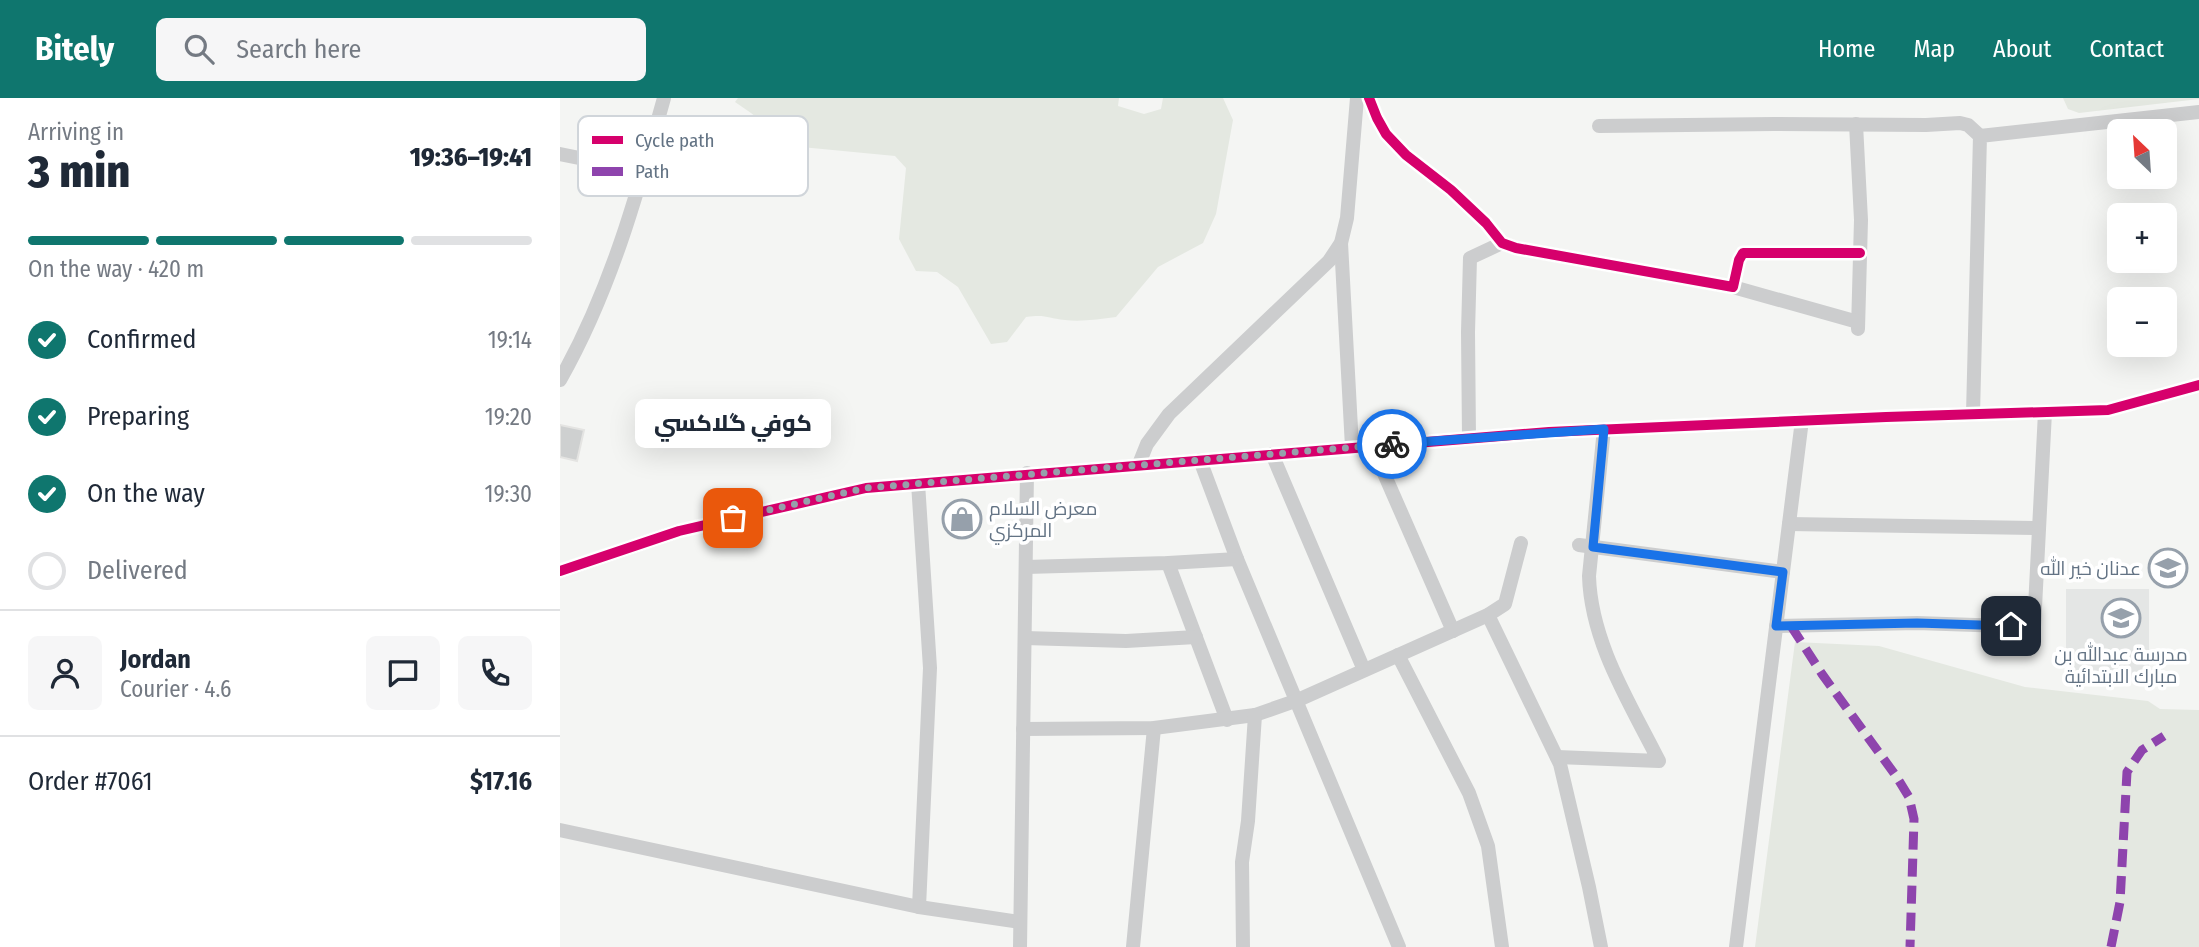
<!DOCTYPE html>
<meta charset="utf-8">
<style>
body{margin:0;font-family:"Fira Sans Condensed",Cairo,sans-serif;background:#f6f6f7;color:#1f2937;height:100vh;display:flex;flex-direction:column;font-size:26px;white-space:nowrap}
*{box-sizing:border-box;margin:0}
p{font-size:23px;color:#747a83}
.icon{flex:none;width:38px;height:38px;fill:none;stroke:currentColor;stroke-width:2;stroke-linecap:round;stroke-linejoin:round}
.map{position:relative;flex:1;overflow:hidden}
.side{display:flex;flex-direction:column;background:#fff;width:560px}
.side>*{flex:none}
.needle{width:46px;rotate:335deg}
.controls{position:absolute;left:1547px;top:21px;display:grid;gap:14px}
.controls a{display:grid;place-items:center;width:70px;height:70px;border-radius:10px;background:#fff;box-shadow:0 7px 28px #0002;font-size:35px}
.pin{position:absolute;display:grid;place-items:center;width:60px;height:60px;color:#fff;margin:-30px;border-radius:14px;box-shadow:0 4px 10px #0006}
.courier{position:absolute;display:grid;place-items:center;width:70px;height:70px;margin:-35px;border:5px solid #1a73e8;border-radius:50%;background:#fff;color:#222;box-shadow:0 2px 9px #0007}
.bubble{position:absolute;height:49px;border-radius:10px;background:#fff;box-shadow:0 7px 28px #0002;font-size:23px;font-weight:800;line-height:49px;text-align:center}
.overview em{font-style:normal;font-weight:800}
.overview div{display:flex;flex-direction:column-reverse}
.overview{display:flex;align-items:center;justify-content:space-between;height:119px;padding:0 28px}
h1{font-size:46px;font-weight:800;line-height:52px}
.bar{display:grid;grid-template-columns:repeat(4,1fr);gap:10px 7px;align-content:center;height:84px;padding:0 28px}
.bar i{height:9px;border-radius:5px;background:#e0e1e3}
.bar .active{background:#0f766e}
.bar p{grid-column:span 4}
.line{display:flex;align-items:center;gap:18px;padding:0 28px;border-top:2px solid #e0e1e3}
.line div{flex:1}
.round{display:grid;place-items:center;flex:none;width:74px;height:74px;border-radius:10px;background:#f6f6f7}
ol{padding:0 28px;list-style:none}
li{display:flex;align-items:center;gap:21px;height:77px}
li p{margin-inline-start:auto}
li .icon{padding:7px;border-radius:50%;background:#0f766e;color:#fff;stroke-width:4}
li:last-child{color:#747a83}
li i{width:38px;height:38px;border:4px solid #e0e1e3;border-radius:50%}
header{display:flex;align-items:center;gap:42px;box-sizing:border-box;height:98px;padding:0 35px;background:#0f766e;color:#fff}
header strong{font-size:33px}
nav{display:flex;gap:38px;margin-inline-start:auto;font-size:24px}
.search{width:490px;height:63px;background:#f6f6f7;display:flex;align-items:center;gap:18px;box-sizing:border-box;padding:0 24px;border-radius:10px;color:#747a83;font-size:26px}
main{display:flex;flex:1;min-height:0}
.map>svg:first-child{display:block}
.built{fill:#e4e6e5}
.green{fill:#e4e8e1}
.building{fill:#ced0d0;stroke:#e4e4e2;stroke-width:2}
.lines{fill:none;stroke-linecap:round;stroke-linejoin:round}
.minor{stroke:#cccdce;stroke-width:14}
.quiet{stroke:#8e44ad;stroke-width:9;stroke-dasharray:18 9;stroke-linecap:butt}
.cycleway-casing{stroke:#fff;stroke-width:15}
.cycleway{stroke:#d6006c;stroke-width:10}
.done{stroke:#96a0ab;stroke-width:7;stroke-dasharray:0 12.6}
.route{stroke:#1a73e8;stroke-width:9}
.labels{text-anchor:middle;stroke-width:7;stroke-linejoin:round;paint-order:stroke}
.poi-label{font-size:19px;fill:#637384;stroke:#fff;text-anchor:start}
.key{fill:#fff;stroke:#d0d5da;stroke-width:2}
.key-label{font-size:19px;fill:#637384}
</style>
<header>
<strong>Bitely</strong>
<div class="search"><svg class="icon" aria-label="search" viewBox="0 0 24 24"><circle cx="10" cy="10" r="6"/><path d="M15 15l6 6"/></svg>Search here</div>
<nav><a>Home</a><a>Map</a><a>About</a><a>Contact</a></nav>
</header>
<main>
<section class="side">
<div class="overview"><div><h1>3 min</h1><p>Arriving in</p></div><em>19:36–19:41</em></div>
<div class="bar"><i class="active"></i><i class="active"></i><i class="active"></i><i></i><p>On the way · 420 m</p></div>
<ol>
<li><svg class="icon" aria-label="check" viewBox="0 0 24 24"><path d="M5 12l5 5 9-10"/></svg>Confirmed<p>19:14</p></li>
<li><svg class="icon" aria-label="check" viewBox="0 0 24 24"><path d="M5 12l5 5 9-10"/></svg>Preparing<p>19:20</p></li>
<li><svg class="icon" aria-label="check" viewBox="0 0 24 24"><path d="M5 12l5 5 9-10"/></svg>On the way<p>19:30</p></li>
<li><i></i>Delivered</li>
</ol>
<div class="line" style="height:126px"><a class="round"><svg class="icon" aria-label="person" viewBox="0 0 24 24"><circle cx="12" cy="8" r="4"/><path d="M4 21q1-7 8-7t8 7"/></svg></a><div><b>Jordan</b><p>Courier · 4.6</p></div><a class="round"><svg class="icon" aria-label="chat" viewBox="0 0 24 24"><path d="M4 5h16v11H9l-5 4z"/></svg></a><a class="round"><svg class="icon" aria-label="phone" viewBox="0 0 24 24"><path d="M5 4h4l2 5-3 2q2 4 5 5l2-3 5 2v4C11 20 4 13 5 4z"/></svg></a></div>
<div class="line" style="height:91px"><div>Order #7061</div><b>$17.16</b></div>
</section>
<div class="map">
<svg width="1639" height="849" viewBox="0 0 1639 849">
<rect width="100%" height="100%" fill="#f4f5f3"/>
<path class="built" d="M 1506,491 L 1589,491 L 1589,580 L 1506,581 Z"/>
<g class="green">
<path d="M 178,0 L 559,0 L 558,8 L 584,16 L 601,11 L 603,0 L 663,0 L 673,22 L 656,116 L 643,145 L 598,169 L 556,219 C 539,221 522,224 505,222 C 487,220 486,216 466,219 L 447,244 L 431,246 L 398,189 L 377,174 L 356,173 L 339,141 L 346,70 L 335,58 L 231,48 L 191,15 L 175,4 Z"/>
<path d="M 1503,0 L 1639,0 L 1639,1 L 1519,15 L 1508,11 Z"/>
<path d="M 1235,544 L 1319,548 L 1465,589 L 1588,603 L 1600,611 L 1639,612 L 1639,849 L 1195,849 Z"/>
</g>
<path class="building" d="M 0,327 L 24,332 L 17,363 L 0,359 Z"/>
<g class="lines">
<g class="minor">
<path d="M 809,0 L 817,20 L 826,36 L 846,57 L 891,92 L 926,125 L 942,145 L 956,150 L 1173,189 L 1179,162 L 1183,155 L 1300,155"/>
<path d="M 1296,26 L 1301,122 L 1298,231"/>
<path d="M 1039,28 L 1214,26 L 1366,27 L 1400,25 L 1408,27 L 1420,38"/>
<path d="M 0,56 L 84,73"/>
<path d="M 781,145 L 792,349"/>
<path d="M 1173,189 L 1298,224"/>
<path d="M 0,282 C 50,194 77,97 104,0"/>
<path d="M 1413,316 L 1420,38 L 1639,14"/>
<path d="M 909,340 L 908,234 L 910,160 L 942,145"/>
<path d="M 812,348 L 893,533"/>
<path d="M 712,356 L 804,572"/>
<path d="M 640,362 L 677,461 L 839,849"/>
<path d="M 579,366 L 587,346 L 609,316 L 769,163 L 781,145 L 787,120 L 797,0"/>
<path d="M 358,385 L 370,570 L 359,809"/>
<path d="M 1229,426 L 1479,430"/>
<path d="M 1019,447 L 1223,474"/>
<path d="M 608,465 L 667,622"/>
<path d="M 466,469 L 608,465 L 677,461"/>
<path d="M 0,473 L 119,433 L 306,390 L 989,334 L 1326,319 L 1548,312 L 1639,287"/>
<path d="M 928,517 L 1000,666 L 1029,789 L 1041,849"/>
<path d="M 1216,528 L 1357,525 L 1474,529 L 1485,314"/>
<path d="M 465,540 L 566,543 L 636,539"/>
<path d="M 838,557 L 909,695 L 928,748 L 942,849"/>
<path d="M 463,631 L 594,630 L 695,617 L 738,602 L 928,517 L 945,506 L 961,445"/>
<path d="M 997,659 L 1099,663 C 1070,605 1031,545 1029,478 L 1044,331"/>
<path d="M 0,732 L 359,809 L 460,824"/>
<path d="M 460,849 L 467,375"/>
<path d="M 573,849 L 594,630"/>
<path d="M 683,849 L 682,764 L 688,723 L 695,617"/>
<path d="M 1176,849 L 1242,322"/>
</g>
<g class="quiet">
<path d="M 1231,528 L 1262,576 L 1336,678 L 1349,699 L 1354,721 L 1350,849"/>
<path d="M 1551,849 L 1560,804 L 1567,674 L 1582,652 L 1604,638"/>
</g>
<defs>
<g id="cycleway">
<path d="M 809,0 L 817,20 L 826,36 L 846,57 L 891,92 L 926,125 L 942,145 L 956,150 L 1173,189 L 1179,162 L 1183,155 L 1300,155"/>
<path d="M 0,473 L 119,433 L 306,390 L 989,334 L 1326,319 L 1548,312 L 1639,287"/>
</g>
</defs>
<use href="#cycleway" class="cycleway-casing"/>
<use href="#cycleway" class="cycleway"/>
</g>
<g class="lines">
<path class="done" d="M 173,420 L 306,390 L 832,346"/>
<path class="route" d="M 832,346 L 1044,331 L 1033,449 L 1223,474 L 1216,528 L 1357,525 L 1451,528"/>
</g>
<defs>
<symbol id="shop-ring" viewBox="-11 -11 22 22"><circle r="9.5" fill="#fff" stroke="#96a0ab" stroke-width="1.5"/><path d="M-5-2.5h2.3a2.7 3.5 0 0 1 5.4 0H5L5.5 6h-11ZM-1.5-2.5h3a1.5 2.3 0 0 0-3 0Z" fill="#96a0ab"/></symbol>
<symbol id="school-ring" viewBox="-11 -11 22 22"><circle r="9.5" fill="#fff" stroke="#96a0ab" stroke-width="1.5"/><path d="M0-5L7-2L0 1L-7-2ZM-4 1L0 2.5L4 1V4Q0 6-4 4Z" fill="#96a0ab"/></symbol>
</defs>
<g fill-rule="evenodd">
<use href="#shop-ring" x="380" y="399" width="44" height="44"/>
<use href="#school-ring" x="1586" y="448" width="44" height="44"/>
<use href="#school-ring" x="1539" y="498" width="44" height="44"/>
</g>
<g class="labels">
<g class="poi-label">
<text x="429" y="417">معرض السلام<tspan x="429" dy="22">المركزي</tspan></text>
<text x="1581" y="477" text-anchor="end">عدنان خير الله</text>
<text x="1561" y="563" text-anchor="middle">مدرسة عبدالله بن<tspan x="1561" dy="22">مبارك الابتدائية</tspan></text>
</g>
</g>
<rect x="18" y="18" width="230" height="80" rx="10" class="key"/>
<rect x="32" y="38" width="31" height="8" fill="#d6006c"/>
<rect x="32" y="69" width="31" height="9" fill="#8e44ad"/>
<g class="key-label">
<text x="75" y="49">Cycle path</text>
<text x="75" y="80">Path</text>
</g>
</svg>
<div class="controls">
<a><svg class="needle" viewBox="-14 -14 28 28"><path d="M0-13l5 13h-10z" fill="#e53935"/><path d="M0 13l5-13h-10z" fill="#747a83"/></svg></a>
<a>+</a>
<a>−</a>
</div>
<div class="pin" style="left:173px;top:420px;background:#ea580c"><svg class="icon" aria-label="bag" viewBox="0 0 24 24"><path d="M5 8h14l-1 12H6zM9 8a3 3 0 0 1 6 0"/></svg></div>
<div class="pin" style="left:1451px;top:528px;background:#1f2937"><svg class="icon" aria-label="home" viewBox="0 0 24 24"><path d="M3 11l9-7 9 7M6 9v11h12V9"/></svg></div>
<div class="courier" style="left:832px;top:346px"><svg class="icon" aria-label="bike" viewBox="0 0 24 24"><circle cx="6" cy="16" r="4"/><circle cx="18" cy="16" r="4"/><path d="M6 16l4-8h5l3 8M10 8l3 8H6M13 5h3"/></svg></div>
<div class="bubble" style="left:75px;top:301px;width:196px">كوفي گلاكسي</div>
</div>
</main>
